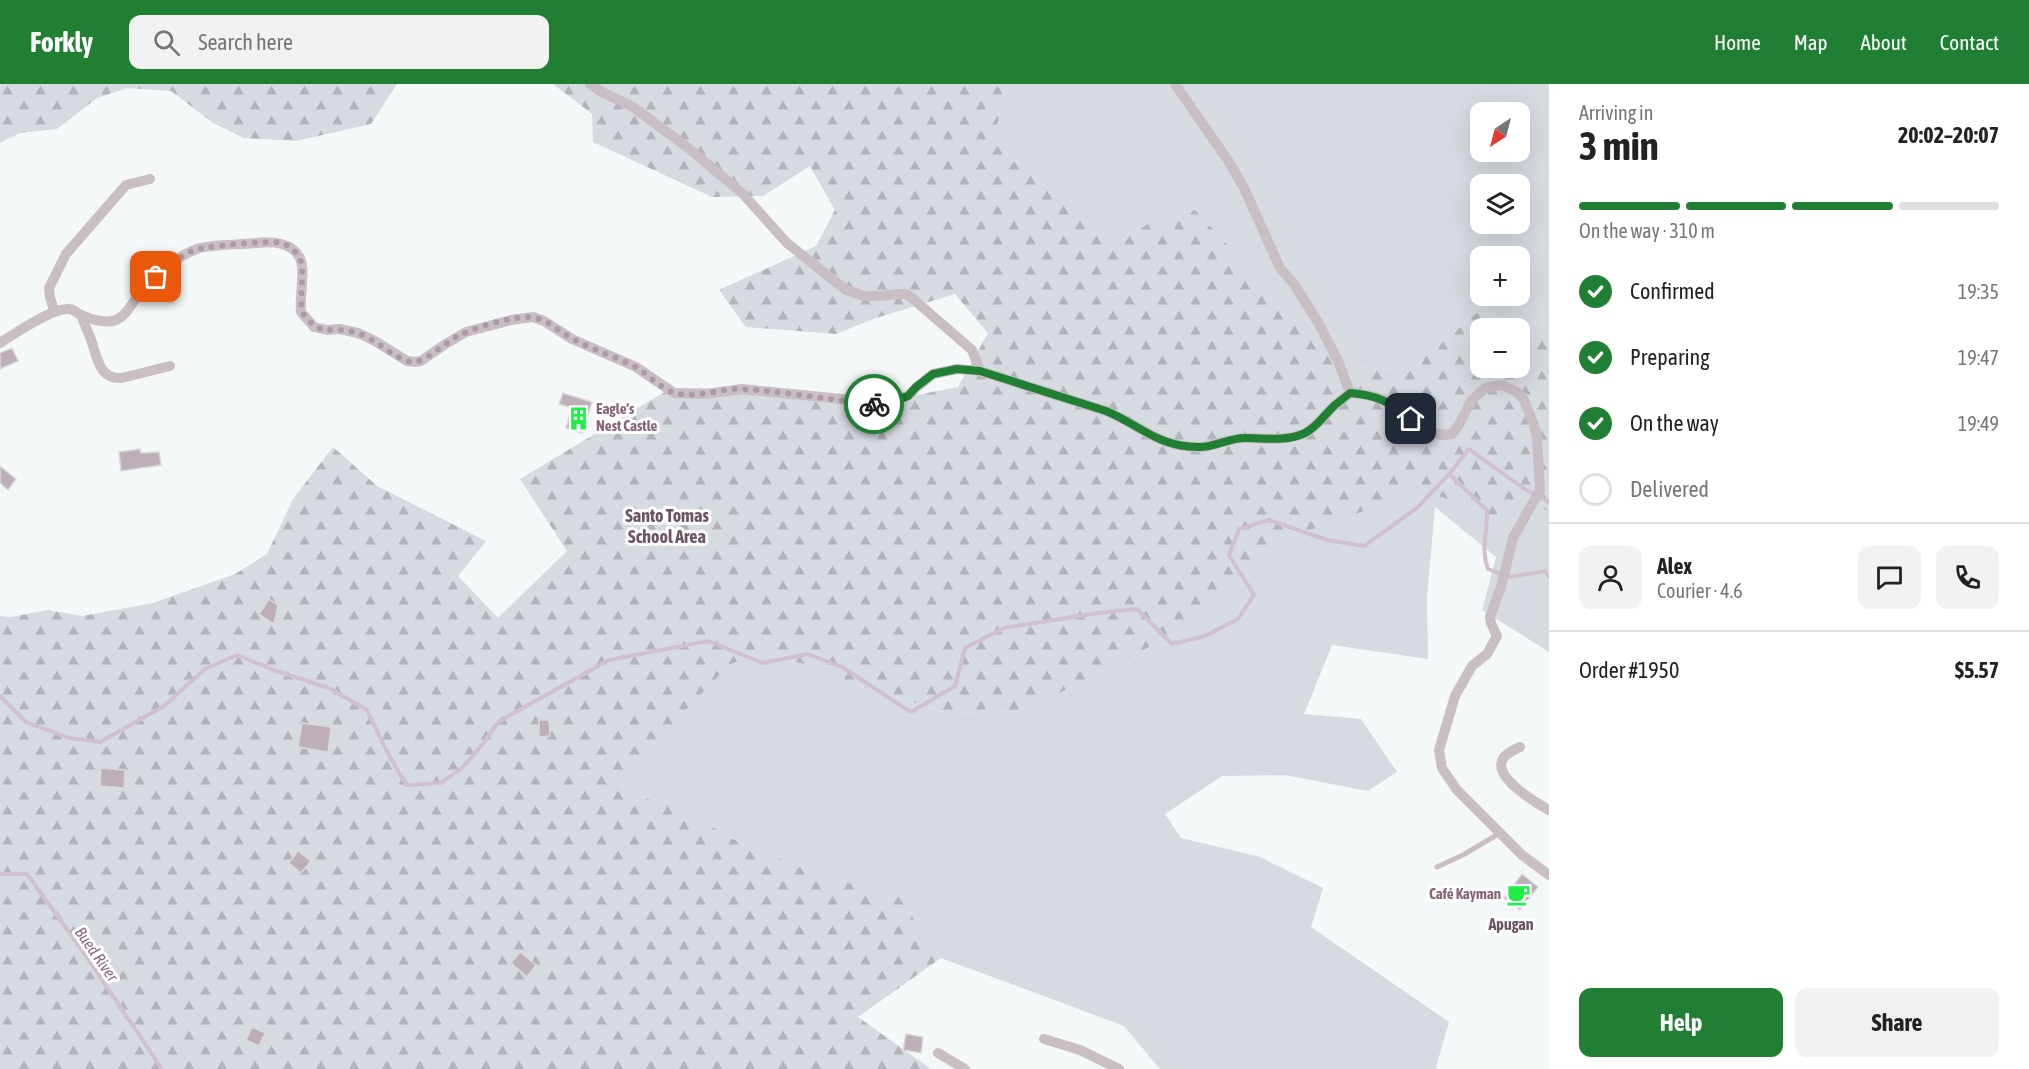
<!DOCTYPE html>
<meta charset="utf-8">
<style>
body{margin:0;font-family:"Asap Condensed",sans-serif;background:#f2f2f2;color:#222;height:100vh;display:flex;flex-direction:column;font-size:22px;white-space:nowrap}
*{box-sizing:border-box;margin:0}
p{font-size:20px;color:#767676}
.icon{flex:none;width:33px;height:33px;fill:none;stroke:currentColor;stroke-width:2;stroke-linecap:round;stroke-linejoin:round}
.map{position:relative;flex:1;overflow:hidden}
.details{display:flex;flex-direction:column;background:#fff;width:480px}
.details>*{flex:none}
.needle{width:39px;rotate:216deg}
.controls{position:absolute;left:1470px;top:18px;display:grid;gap:12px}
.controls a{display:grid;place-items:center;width:60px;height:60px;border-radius:12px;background:#fff;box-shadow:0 6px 24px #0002;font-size:30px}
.pin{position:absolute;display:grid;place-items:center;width:51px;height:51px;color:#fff;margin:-26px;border-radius:12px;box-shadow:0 3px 9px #0006}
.courier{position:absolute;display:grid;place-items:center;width:60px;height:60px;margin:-30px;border:4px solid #207f33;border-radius:50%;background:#fff;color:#222;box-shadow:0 2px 8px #0007}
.summary em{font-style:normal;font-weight:700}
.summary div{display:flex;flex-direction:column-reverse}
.summary{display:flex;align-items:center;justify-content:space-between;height:102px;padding:0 30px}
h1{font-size:39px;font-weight:700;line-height:45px}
.bar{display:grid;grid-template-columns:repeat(4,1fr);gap:9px 6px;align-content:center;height:72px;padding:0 30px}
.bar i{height:8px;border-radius:4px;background:#e0e0e0}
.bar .on{background:#207f33}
.bar p{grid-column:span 4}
.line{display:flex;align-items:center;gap:15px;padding:0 30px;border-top:2px solid #e0e0e0}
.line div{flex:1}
.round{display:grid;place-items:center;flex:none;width:63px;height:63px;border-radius:12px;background:#f2f2f2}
ol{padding:0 30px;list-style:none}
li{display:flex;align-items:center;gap:18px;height:66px}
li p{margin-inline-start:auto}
li .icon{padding:6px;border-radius:50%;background:#207f33;color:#fff;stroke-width:4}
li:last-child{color:#767676}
li i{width:33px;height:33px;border:3px solid #e0e0e0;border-radius:50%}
.cta{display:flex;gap:12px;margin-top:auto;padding:12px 30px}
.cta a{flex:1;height:69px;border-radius:12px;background:#207f33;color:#fff;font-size:24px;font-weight:700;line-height:69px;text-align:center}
.cta a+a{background:#f2f2f2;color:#222}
header{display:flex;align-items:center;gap:36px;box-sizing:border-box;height:84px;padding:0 30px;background:#207f33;color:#fff}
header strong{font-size:28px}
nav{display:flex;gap:33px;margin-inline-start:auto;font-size:21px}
.search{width:420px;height:54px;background:#f2f2f2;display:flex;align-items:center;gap:15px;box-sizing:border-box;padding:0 21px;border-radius:12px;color:#767676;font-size:22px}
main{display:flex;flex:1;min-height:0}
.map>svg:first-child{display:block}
.green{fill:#d6dae1;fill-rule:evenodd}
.forest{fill:url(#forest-firs);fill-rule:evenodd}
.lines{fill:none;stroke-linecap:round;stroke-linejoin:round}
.stream{stroke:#d1c0cd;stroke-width:4}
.building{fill:#bdaeb7;stroke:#d8dada;stroke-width:1.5}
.path{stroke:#bfb7bc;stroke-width:2;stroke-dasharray:3 3;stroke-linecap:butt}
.lane{stroke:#c8bec4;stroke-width:5}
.street{stroke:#c8bec4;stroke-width:10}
.done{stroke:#af98a6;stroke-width:6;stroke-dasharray:0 10.8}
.route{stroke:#207f33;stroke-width:8}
.labels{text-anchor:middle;stroke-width:6;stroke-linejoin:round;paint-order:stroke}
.poi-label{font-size:15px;font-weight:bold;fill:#89657a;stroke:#fff;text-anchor:start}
.neighbourhood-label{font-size:16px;font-weight:bold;fill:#6d5463;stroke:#fff}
.water-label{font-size:16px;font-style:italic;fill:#8b6682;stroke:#fff}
.quarter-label{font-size:18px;font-weight:bold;fill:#6d5463;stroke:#fff}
</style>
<header>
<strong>Forkly</strong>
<div class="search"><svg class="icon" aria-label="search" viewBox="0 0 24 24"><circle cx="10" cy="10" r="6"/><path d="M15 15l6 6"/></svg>Search here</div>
<nav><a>Home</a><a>Map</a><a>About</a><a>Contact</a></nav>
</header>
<main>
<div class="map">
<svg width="1549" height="985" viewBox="0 0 1549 985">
<defs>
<pattern id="forest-firs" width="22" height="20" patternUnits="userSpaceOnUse" patternTransform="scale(1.5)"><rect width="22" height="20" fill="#d6dae1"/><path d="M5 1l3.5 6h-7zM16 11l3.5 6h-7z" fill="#b3b4bb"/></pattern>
</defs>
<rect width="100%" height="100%" fill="#f5f8f8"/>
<g class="green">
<path d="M 1007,0 L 1549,0 L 1549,244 L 1478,228 L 1410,286 L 1356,282 L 1264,200 L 1195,126 L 1154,136 L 1115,161 L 1088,127 L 1044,101 L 1009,73 L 997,42 ZM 1480,28 L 1520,28 L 1520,68 L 1480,68 ZM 1480,100 L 1520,100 L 1520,140 L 1480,140 ZM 1480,172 L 1520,172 L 1520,212 L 1480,212 Z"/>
<path d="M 1415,404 L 1482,427 L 1522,443 L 1541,420 L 1549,424 L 1549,568 L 1482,526 L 1496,473 L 1435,423 L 1427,512 L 1428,575 L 1332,561 L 1304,630 L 1361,635 L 1397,688 L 1368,707 L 1285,691 L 1222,692 L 1165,730 L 1181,754 L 1260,773 L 1323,804 L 1311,843 L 1449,938 L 1436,983 L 1437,985 L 1160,985 L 1124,942 L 941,874 L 898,812 L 819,791 L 735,756 L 675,721 L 623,709 L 622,690 L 663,650 L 730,579 L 761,570 L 804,580 L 872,606 L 946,629 L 1024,627 L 1153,561 L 1218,518 L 1291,453 L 1364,427 Z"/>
</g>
<g class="forest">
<path d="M 0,0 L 397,0 L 371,40 L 296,57 L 244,54 L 213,39 L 171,7 L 127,4 L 97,14 L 57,45 L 20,49 L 0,59 Z"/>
<path d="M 553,0 L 1007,0 L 997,42 L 1009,73 L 1044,101 L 1088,127 L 1115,161 L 1154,136 L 1195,126 L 1264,200 L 1356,282 L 1410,286 L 1478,228 L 1549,244 L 1549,424 L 1541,420 L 1522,443 L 1482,427 L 1415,404 L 1364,427 L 1291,453 L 1218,518 L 1153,561 L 1024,627 L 947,629 L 872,606 L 804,580 L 761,570 L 730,580 L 663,650 L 622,690 L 623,709 L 675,721 L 735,756 L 819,791 L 898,812 L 941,874 L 858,933 L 931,985 L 0,985 L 0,532 L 11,533 L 48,526 L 82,532 L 153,519 L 235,490 L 267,470 L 293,415 L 333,363 L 377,402 L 486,457 L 458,492 L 498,534 L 567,467 L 520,395 L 671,304 L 739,305 L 891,316 L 958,303 L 988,249 L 955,210 L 876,234 L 836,250 L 746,243 L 719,206 L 816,162 L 835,126 L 810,82 L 763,112 L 712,113 L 593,58 L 592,30 ZM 1480,244 L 1520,244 L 1520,284 L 1480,284 Z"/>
</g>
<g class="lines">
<g class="stream">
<path d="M 1449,390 L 1487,426 C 1488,448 1480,464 1488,485 L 1509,493 L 1545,487 L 1549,493"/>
<path d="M 0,612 L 26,638 L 69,654 L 100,658 L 164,622 L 205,585 L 237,571 L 279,588 L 329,604 L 367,626 L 384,662 L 406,701 L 441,699 L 463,683 L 482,661 L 498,638 L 609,576 L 708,557 L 763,579 L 808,570 L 842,583 L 911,628 L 955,602 L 965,564 L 1004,544 L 1098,529 L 1137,525 L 1172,560 L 1205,552 L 1238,535 L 1254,511 L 1229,471 L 1239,445 L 1269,436 L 1327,456 L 1364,462 L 1417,424 L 1449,390 L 1469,365 L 1523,404 L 1549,418"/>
<path d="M 0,790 L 27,790 L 84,869 L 162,985"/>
</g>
</g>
<g class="building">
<path d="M 12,264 L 18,277 L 0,285 L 0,269 Z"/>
<path d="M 563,309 L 592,318 L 582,349 L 566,344 L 572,324 L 559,320 Z"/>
<path d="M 140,365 L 141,369 L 159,368 L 161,381 L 121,387 L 119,368 Z"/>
<path d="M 0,382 L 16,395 L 8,406 L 0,399 Z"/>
<path d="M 269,515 L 278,521 L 274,540 L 259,530 Z"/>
<path d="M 539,636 L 549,636 L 550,652 L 539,653 Z"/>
<path d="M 302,639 L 331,643 L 328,668 L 298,663 Z"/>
<path d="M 101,684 L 125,686 L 124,704 L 100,702 Z"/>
<path d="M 298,767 L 311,777 L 301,789 L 289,779 Z"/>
<path d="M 1522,790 L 1538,803 L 1520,826 L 1504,814 Z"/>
<path d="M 520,868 L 536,881 L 527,893 L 511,879 Z"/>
<path d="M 252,943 L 265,949 L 259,962 L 246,956 Z"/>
<path d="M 906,950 L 923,953 L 921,969 L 903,966 Z"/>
</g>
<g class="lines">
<path class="path" d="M 1544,424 L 1549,427"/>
<path class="lane" d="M 1437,783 L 1463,771 L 1500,749"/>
<g class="street">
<path d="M 590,0 L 602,8 L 633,23 L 687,63 L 743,110 L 787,159 L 846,206 L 864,212 L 881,212 L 899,210 L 906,210 L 912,214 L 972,266 L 980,287"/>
<path d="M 1175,0 L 1229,78 L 1244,104 L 1280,184 L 1294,200 L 1319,240 L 1338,277 L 1350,309"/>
<path d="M 54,227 L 50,213 L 49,204 L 66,170 L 126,101 L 150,95"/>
<path d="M 81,231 C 84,238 87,246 90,253 C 97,271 98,296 122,294 L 170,282"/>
<path d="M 0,259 C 14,250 53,223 69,225 C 73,225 77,229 81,231 C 90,235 106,240 116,236 C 128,231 134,215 142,206 C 156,190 177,172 197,165 C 211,160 239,161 256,159 C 271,157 292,158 300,174 C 306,187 299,213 301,228 L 314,243 L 327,246 L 339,245 L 358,249 L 375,257 L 407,277 L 415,278 L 421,277 L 444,261 L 466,248 L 511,236 L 533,233 L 544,237 L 572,255 L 636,283 L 674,309 L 706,310 L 742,305 L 882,319 L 908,312 L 917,303 L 933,290 L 957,285 L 980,287 L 1106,327 C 1140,341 1159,364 1200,363 C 1215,362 1229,354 1245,354 C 1265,354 1285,358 1305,349 C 1317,343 1325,330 1335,321 C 1340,317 1345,313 1350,309 C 1365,310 1378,312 1391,320 C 1410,331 1427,355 1452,350 L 1459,341 L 1471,317 L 1485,304 L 1502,301 L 1517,308 L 1524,316 L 1534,341 L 1537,354 L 1540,406 L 1513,454 L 1501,503 L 1490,533 L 1491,539 L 1497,552 L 1487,570 L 1472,582 L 1455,612 L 1439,666 L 1442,684 L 1457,706 L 1522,771 L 1549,791"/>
<path d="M 1520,663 C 1514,666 1504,670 1502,677 C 1495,694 1536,719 1549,726"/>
<path d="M 1044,955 L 1080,966 L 1119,985"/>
<path d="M 938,969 L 965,985"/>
</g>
</g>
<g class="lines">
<path class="done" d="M 156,193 C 168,183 182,169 198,165 C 211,162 270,156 281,159 C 288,161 296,167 299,173 C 306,186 299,212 302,228 C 323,257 329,240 357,249 C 376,254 396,277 413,278 C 423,279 446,259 456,253 C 473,244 507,234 526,233 C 532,233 538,234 544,237 C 555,242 564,251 575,256 C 595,267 618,273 637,284 C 650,292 661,305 675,309 C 698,315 720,304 743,305 C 787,308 830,316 874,320"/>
<path class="route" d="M 874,320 L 900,315 L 908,312 L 916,303 L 933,290 L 957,285 L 980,287 L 1106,327 C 1140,341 1159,364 1200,363 C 1215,363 1229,354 1245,354 C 1265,354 1285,358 1305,349 C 1317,343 1325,330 1335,321 C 1340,317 1345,313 1350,309 C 1378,311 1389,318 1411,335"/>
</g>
<defs>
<symbol id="building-bare" viewBox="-9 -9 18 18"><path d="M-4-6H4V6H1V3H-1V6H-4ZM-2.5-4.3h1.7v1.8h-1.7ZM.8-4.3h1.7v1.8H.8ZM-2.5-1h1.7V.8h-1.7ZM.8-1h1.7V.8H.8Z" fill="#1ef048" stroke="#fff" stroke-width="2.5" paint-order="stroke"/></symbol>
<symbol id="cafe-bare" viewBox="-9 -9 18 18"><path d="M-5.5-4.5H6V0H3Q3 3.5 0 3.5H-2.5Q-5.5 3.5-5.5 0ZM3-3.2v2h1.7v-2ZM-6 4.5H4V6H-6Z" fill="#1ef048" stroke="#fff" stroke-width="2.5" paint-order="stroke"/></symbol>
</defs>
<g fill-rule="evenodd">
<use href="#building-bare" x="562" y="318" width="33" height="33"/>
<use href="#cafe-bare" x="1502" y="794" width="33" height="33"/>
</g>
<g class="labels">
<g class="poi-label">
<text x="596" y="330">Eagle’s<tspan x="596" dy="17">Nest Castle</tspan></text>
<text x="1501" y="815" text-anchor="end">Café Kayman</text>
</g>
<g class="neighbourhood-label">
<text x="1511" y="846">Apugan</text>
</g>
<g class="water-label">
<text transform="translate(97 870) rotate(55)" y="6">Bued River</text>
</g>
<g class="quarter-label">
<text x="667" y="438">Santo Tomas<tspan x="667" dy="21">School Area</tspan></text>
</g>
</g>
</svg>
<div class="controls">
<a><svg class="needle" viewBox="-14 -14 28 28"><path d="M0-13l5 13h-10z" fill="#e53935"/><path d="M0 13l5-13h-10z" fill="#767676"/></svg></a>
<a><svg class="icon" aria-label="layers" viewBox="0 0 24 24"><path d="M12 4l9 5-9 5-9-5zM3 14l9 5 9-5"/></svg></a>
<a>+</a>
<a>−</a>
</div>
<div class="pin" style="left:156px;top:193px;background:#ea580c"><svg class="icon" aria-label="bag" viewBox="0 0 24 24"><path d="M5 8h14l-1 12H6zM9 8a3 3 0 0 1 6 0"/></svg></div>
<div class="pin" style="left:1411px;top:335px;background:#1f2937"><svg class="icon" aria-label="home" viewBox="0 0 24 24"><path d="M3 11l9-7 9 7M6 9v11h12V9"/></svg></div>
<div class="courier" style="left:874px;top:320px"><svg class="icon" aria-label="bike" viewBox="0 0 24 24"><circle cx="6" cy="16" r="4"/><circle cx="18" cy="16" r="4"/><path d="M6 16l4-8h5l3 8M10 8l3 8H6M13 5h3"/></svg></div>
</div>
<section class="details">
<div class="summary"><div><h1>3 min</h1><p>Arriving in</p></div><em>20:02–20:07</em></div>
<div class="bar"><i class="on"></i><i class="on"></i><i class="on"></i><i></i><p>On the way · 310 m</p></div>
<ol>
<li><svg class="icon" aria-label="check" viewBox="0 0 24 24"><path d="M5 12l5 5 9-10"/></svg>Confirmed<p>19:35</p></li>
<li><svg class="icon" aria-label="check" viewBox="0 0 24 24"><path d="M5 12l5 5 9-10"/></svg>Preparing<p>19:47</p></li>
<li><svg class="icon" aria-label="check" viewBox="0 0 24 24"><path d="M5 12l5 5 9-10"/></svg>On the way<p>19:49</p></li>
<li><i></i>Delivered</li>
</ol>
<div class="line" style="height:108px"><a class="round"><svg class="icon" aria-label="person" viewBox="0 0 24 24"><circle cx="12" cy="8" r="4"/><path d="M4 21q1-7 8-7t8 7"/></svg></a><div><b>Alex</b><p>Courier · 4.6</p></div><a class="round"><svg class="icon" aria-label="chat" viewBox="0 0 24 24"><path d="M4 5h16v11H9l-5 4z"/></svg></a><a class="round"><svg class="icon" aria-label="phone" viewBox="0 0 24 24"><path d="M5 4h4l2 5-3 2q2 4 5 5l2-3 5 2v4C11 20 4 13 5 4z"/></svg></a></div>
<div class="line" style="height:78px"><div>Order #1950</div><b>$5.57</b></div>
<div class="cta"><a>Help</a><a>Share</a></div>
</section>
</main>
